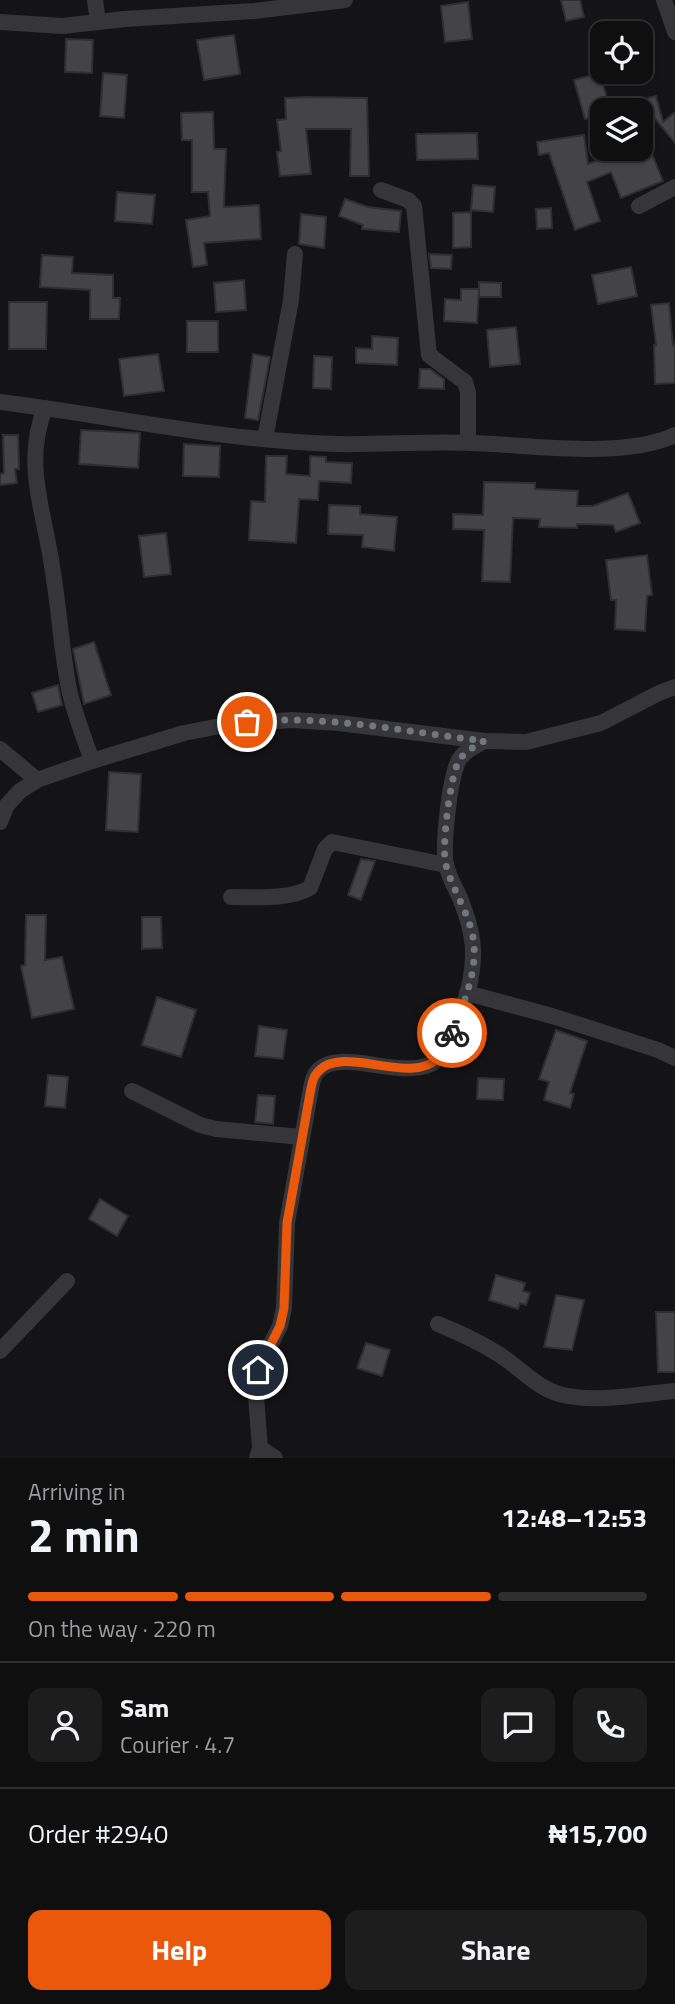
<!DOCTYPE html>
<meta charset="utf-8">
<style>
body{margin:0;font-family:"Titillium Web",sans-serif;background:#1d1d1e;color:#f1f3f6;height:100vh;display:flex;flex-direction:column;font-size:26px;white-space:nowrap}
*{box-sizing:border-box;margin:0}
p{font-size:23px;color:#9b9c9f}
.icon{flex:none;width:38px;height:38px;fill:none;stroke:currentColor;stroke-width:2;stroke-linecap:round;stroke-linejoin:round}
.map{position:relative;height:1458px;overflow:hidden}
.side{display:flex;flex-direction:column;background:#0f0f10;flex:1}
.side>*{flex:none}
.tools{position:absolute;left:590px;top:21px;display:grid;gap:14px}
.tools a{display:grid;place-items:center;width:63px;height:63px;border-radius:14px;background:#0f0f10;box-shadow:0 2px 5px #0004,0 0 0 2px #2f2f30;font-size:35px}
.pin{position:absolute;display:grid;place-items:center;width:60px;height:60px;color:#fff;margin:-30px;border:4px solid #fff;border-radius:50%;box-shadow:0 2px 7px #0007}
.courier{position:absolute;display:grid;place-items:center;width:70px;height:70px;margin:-35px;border:5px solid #ea580c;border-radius:50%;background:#fff;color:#222;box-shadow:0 2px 9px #0007}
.head em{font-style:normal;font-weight:700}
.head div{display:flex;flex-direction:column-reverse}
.head{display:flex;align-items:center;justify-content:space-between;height:119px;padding:0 28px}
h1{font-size:46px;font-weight:700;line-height:52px}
.bar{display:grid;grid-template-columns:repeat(4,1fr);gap:10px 7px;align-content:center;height:84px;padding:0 28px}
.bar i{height:9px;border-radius:5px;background:#2f2f30}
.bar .active{background:#ea580c}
.bar p{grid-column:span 4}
.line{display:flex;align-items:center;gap:18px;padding:0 28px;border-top:2px solid #2f2f30}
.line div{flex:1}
.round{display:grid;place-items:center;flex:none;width:74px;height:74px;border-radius:14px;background:#1d1d1e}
.button{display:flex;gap:14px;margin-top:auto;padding:14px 28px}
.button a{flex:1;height:80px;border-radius:14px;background:#ea580c;color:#fff;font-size:28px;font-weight:700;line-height:80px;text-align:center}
.button a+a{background:#1d1d1e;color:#f1f3f6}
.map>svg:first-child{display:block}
.building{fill:#444448;stroke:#2f2e31;stroke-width:2}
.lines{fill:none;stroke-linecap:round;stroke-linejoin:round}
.minor{stroke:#36363a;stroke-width:16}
.done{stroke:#74767d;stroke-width:7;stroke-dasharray:0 12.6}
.route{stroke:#ea580c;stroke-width:9}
</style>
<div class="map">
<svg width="675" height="1458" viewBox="0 0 675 1458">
<rect width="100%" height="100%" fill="#141416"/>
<g class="building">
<path d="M 561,0 L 580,0 L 584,17 L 566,21 Z"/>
<path d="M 468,2 L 472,39 L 445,42 L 441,6 Z"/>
<path d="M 234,35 L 240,74 L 204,80 L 197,40 Z"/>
<path d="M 66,39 L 93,40 L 92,73 L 65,72 Z"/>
<path d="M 103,73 L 127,75 L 124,118 L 100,116 Z"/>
<path d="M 600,73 L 610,110 L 602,110 L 602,114 L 585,119 L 574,80 Z"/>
<path d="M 656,96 L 663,122 L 675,112 L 675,143 L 640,100 Z"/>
<path d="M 308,97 L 367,98 L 369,176 L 350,176 L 351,129 L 306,129 L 311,174 L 280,176 L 277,152 L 281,151 L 277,120 L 286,119 L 285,98 Z"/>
<path d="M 213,112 L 214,149 L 226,149 L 224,207 L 259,205 L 261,239 L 204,243 L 207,265 L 193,267 L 186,220 L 210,216 L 208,192 L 192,192 L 192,140 L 182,140 L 181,113 Z"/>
<path d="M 640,125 L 663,181 L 621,198 L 611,172 L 587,182 L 600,221 L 575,230 L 549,153 L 539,155 L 537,142 L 584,135 L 588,164 L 627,149 L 640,149 Z"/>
<path d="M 477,133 L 478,159 L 417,160 L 416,134 Z"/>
<path d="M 473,185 L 495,187 L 493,212 L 471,210 Z"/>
<path d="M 117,192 L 155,195 L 152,224 L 115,221 Z"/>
<path d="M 345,199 L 368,207 L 401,211 L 399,232 L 362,229 L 363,225 L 339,216 Z"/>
<path d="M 551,208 L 552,228 L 537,229 L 536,209 Z"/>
<path d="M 471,212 L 471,247 L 453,248 L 453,213 Z"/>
<path d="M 301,214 L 326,217 L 324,248 L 299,244 Z"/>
<path d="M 429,254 L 452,255 L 451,269 L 431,268 Z"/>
<path d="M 42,255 L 73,257 L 72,273 L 113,275 L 113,298 L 120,298 L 119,319 L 90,319 L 90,290 L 40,287 Z"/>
<path d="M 631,267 L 637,296 L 598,304 L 592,275 Z"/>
<path d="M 244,280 L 246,310 L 216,312 L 214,283 Z"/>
<path d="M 479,282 L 501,283 L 501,297 L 479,297 Z"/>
<path d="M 461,289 L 479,289 L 477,323 L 444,321 L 445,299 L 461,300 Z"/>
<path d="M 9,302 L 47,302 L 46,349 L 9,349 Z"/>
<path d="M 669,303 L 673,345 L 675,344 L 675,383 L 655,384 L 654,345 L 656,345 L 651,305 Z"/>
<rect x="187" y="321" width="31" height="31"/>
<path d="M 516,327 L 520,364 L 490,367 L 487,330 Z"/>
<path d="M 372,336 L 398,338 L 397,365 L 356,363 L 356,348 L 372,349 Z"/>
<path d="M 158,354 L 164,391 L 124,396 L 119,359 Z"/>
<path d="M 253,354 L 270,357 L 258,420 L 245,418 Z"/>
<path d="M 314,356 L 332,357 L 331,389 L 313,388 Z"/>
<path d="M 420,369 L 430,369 L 444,379 L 444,389 L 419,388 Z"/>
<path d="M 81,430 L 140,433 L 138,468 L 79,464 Z"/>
<path d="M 3,435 L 18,435 L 19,469 L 15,469 L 17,483 L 0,485 L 0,474 L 4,473 Z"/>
<path d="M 184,444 L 220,446 L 219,477 L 183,476 Z"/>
<path d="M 266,456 L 287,456 L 286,474 L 310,476 L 310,456 L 326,457 L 326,462 L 352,463 L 351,483 L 319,481 L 318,500 L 299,499 L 296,543 L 249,540 L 251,501 L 265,502 Z"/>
<path d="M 484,482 L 535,483 L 535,489 L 578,491 L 577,506 L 593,506 L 628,493 L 640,523 L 616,532 L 613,525 L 577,524 L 577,528 L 539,527 L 540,519 L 513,518 L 510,582 L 482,581 L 484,530 L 453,529 L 453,514 L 483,515 Z"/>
<path d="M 329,505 L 360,506 L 360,514 L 397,517 L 394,551 L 362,547 L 363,535 L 328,534 Z"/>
<path d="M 166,533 L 171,574 L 144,577 L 139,536 Z"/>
<path d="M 647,555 L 652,595 L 647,596 L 645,631 L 615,629 L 616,600 L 611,600 L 606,560 Z"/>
<path d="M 94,642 L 111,695 L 84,704 L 73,649 Z"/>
<path d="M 58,685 L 62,705 L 38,712 L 32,693 Z"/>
<path d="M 109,772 L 141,774 L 138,832 L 106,830 Z"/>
<path d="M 361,859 L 375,861 L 361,900 L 348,895 Z"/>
<path d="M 26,915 L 46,915 L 45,960 L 62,957 L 74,1009 L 32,1018 L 21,966 L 25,965 Z"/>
<path d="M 142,917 L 161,917 L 162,948 L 142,949 Z"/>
<path d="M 157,997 L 196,1010 L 181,1057 L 142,1045 Z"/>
<path d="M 259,1026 L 287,1030 L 283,1059 L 255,1056 Z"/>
<path d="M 556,1030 L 587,1041 L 570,1093 L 574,1094 L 570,1108 L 544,1100 L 549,1082 L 539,1079 Z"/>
<path d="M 48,1075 L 68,1077 L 65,1108 L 45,1106 Z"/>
<path d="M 478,1078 L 504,1079 L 503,1100 L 477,1099 Z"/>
<path d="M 258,1095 L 275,1096 L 273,1124 L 255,1122 Z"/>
<path d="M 100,1199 L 128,1216 L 117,1236 L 89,1219 Z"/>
<path d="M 496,1275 L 525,1283 L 523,1291 L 530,1293 L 526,1305 L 520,1303 L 518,1309 L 489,1300 Z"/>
<path d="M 556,1295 L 584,1300 L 572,1350 L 544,1347 Z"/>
<path d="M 656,1312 L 675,1312 L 675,1372 L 658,1372 Z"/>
<path d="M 366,1343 L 390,1350 L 382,1376 L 357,1368 Z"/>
</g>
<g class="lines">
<g class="minor">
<path d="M 95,0 L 98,22"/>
<path d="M 664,0 L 675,32"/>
<path d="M 0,22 L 62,26 L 125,19 L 254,11 L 345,0"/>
<path d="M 381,190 L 408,200 L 414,206 L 429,355 L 465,382 L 468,392 L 468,442"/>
<path d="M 639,206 L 675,187"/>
<path d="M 0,402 C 112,416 224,441 337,444 C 381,445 426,441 470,443 C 529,444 621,460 675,435"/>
<path d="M 45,408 C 23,464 44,510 52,566 C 59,607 61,648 69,689 C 74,713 84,737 92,761"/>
<path d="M 265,439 L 291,300 L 295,254"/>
<path d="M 0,749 L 37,780"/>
<path d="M 0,822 L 7,805 L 20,791 L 37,780 L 92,761 L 184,733 L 231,724 L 292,720 L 339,723 L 484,741 L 526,742 L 601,723 L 659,693 L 675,687"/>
<path d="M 231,897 C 256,897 288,900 310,888 L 325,849 L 332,842 L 446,865"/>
<path d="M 467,993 L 552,1016 L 658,1050 L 675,1058"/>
<path d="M 132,1091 L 200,1125 L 216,1129 L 301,1137"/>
<path d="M 438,1324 C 460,1333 480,1342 500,1355 C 520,1368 539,1390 563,1395 C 599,1403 639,1394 675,1391"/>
<path d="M 0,1351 L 67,1281"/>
<path d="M 260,1448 L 275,1458"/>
<path d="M 257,1458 L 260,1448 L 255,1383 L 258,1370 L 280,1326 L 284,1308 L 287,1223 L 311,1088 C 312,1084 313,1077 316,1073 C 337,1043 410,1086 438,1059 C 450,1046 463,1008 468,991 C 477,955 474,933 460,898 C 455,887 448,876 446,864 C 442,847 450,781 457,764 C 461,752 474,747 484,741"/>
</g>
</g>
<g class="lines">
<path class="done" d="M 247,722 C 325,714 407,732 484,741 C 474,747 461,753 457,765 C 450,782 441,848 446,865 C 454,896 477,923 474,957 C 473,983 461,1009 452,1033"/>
<path class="route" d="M 258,1370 L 280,1326 L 284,1308 L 287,1223 L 311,1088 C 312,1083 314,1076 317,1073 C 339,1042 411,1087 438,1058 C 444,1051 448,1042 452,1033"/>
</g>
</svg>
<div class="tools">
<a><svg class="icon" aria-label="locate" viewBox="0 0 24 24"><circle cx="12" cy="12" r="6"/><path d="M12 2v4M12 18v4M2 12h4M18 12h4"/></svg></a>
<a><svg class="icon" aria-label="layers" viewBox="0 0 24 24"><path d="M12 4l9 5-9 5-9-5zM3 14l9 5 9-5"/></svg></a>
</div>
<div class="pin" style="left:247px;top:722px;background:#ea580c"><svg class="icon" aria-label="bag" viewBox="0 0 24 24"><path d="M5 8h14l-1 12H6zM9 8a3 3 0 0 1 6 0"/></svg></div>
<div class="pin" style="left:258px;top:1370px;background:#1f2937"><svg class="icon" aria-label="home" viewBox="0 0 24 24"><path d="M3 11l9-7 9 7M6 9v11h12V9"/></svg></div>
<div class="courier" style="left:452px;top:1033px"><svg class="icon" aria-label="bike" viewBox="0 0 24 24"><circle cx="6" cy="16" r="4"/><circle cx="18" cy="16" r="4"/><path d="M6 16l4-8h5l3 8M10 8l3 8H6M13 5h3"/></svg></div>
</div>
<section class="side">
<div class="head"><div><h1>2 min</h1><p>Arriving in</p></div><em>12:48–12:53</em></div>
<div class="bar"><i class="active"></i><i class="active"></i><i class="active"></i><i></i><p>On the way · 220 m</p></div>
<div class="line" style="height:126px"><a class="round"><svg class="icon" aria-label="person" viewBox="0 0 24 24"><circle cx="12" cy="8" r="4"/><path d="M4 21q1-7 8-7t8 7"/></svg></a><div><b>Sam</b><p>Courier · 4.7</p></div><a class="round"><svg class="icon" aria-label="chat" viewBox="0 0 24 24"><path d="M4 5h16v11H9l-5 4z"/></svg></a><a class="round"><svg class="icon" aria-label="phone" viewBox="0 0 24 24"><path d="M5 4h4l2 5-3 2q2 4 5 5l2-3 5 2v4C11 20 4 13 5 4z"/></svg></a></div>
<div class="line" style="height:91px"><div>Order #2940</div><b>₦15,700</b></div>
<div class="button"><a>Help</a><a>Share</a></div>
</section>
